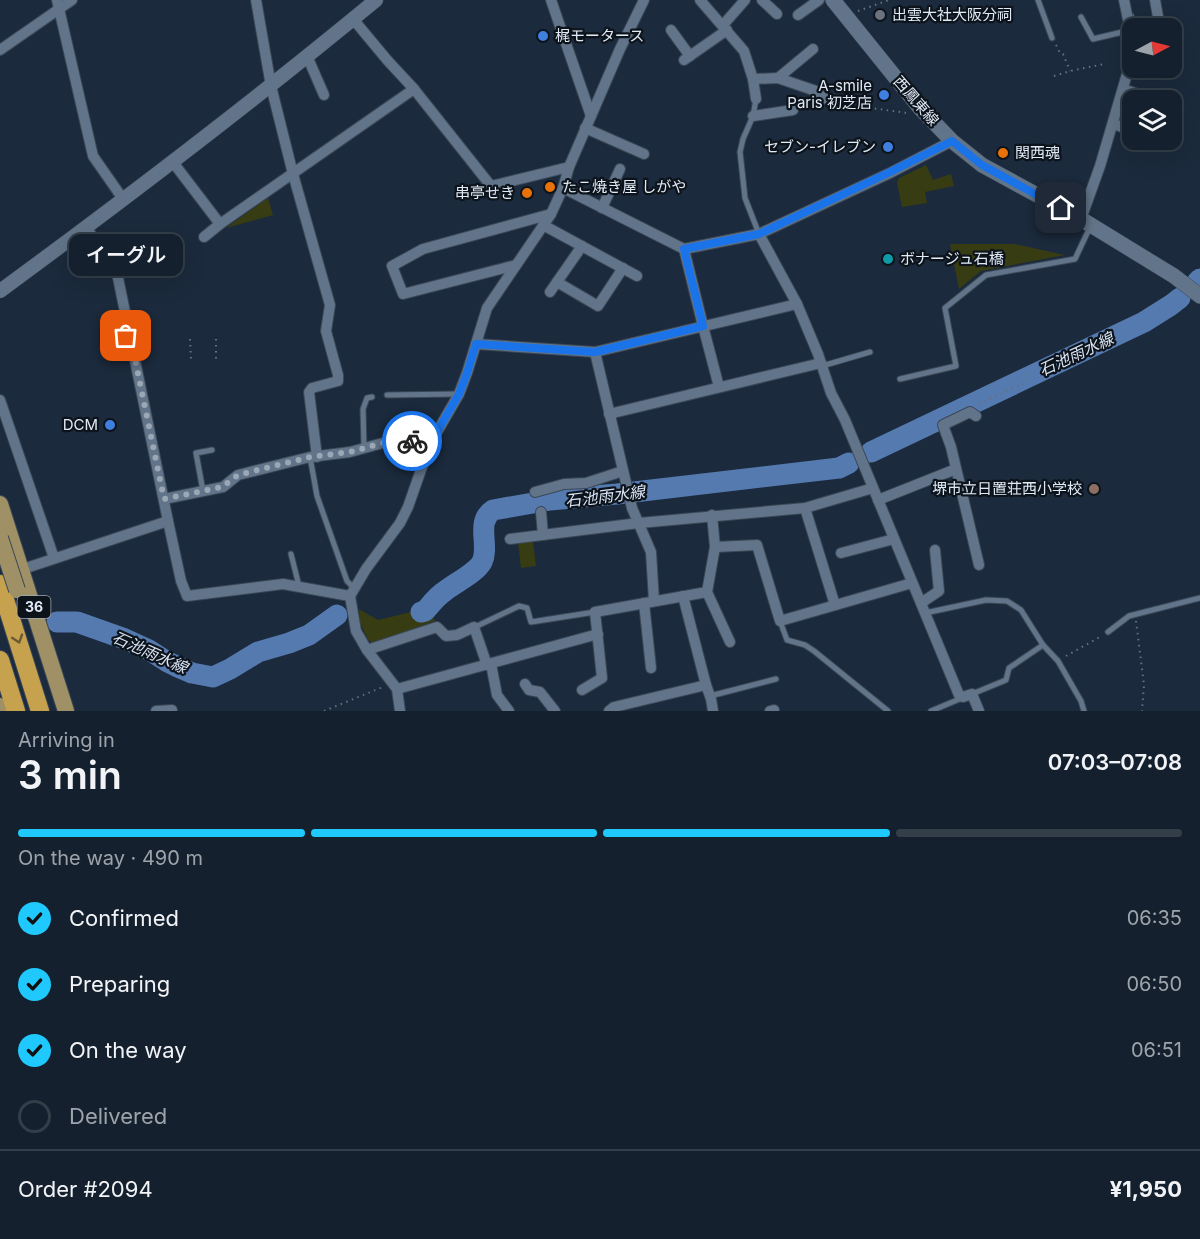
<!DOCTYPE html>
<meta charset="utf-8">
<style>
body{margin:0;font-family:Inter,"Noto Sans JP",sans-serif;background:#212d39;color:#f1f3f6;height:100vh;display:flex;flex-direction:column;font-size:22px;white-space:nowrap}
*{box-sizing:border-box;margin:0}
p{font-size:20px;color:#9da3aa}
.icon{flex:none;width:33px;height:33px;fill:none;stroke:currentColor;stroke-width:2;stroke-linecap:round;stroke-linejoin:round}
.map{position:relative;height:711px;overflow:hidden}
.sheet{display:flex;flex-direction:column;background:#14202d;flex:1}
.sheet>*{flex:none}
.needle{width:39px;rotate:83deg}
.controls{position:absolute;left:1122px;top:18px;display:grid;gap:12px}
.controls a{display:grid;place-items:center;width:60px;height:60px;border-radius:12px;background:#14202d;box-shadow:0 6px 24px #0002,0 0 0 2px #333e49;font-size:30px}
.pin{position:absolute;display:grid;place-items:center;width:51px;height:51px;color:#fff;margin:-26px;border-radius:12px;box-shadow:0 3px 9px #0006}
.courier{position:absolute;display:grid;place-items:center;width:60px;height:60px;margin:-30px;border:4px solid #1a73e8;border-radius:50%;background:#fff;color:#222;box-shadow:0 2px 8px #0007}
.bubble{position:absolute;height:42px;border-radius:12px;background:#14202d;box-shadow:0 6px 24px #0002,0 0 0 2px #333e49;font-size:20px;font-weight:600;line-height:42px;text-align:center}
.head em{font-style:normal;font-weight:600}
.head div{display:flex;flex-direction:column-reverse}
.head{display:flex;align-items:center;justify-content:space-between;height:102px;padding:0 18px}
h1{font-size:39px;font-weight:600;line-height:45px}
.bar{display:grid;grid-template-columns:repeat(4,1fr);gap:9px 6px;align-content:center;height:72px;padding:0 18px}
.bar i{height:8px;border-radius:4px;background:#333e49}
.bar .selected{background:#20c9fd}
.bar p{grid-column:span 4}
.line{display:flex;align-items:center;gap:15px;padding:0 18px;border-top:2px solid #333e49}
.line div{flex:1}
ol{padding:0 18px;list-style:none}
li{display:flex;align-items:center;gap:18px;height:66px}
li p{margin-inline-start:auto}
li .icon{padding:6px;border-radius:50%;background:#20c9fd;color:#111;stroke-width:4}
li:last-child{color:#9da3aa}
li i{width:33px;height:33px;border:3px solid #333e49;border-radius:50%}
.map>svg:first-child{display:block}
.green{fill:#373c12}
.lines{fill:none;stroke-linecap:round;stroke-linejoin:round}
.stream{stroke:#557aaf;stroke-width:4}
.river{stroke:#557aaf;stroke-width:21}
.service-casing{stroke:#3a4756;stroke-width:7}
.minor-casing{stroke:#3a4756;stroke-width:12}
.tertiary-casing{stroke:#3a4756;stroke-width:15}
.secondary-casing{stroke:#3a4756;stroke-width:16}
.primary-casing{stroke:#3a4756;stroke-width:18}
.motorway-casing{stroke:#3a4756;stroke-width:20}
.path{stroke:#657282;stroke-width:2;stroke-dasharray:1.5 4.5;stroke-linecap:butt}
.service{stroke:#627489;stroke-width:5}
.minor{stroke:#627489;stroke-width:10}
.tertiary{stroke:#627489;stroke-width:14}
.secondary{stroke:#627489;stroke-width:15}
.primary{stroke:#9f9066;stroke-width:16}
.motorway{stroke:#c7a24e;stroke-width:18}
.primary-bridge-casing{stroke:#3a4756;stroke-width:18;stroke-linecap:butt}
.primary-bridge{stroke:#9f9066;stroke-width:16}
.oneway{stroke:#6a5a34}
.done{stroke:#9ba7b5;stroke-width:6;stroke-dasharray:0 10.8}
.route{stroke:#1a73e8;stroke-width:8}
.worship-dot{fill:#6b7280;stroke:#0c131b;stroke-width:2}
.shop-dot{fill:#3f7fe0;stroke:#0c131b;stroke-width:2}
.food-dot{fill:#e8710a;stroke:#0c131b;stroke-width:2}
.culture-dot{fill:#0f9aa8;stroke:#0c131b;stroke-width:2}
.education-dot{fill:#8d6e63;stroke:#0c131b;stroke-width:2}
.labels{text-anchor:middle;stroke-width:4.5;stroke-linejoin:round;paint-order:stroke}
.shield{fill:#0c131b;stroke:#a0aab4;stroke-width:1.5}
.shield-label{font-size:14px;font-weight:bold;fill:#e0eaf6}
.poi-label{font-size:15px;fill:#e0eaf6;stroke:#0c131b;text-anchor:start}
.street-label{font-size:15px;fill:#e0eaf6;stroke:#0c131b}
.water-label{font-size:16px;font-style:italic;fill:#d8e3f3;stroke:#0c131b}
</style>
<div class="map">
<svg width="1200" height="711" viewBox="0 0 1200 711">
<rect width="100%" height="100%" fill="#1b2a3c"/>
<g class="green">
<path d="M 926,165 L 933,180 L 951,174 L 954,186 L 925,192 L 927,203 L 902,207 L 897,183 L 899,178 Z"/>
<path d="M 268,198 L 273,215 L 226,228 Z"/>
<path d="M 950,244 L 1015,244 L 1065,255 L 981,271 L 959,289 Z"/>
<path d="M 533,541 L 536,566 L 521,568 L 518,543 Z"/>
<path d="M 359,609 L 378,620 L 419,610 L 421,616 L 431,614 L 435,621 L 373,643 L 368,640 L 360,622 Z"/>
</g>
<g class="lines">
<g class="stream">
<path d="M 1132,15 L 1135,28"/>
<path d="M 1163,68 L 1165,71"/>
</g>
<g class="river">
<path d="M 1197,282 L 1200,279"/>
<path d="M 871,452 L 1144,322 L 1171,305 L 1180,298"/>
<path d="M 421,612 L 425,611 C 431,604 437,596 445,591 C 455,583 476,573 482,562 C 490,545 475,522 493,510 L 550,500 L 617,494 L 839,468 L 849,463"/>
<path d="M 57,622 L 77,622 L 125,639 L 149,650 L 166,661 L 178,667 L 192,673 L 213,677 L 230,669 L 258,652 L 289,643 L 309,635 L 337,615"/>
</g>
<defs>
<g id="service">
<path d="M 1038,0 L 1052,38"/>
<path d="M 1081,17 L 1093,39 L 1131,30"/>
<path d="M 756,99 L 753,116 L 743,139 L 740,152 L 745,198 L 759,234"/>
<path d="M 822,366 L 870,352"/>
<path d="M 900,379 L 956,366 L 945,308 L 986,275 L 1075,259 L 1090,227"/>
<path d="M 387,395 L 459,394"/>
<path d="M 364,448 L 363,409 L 367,398 L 372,397"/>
<path d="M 310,457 L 317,496 L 347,581 L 354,588"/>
<path d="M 203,491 L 196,453 L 212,450"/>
<path d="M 291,554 L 299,586"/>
<path d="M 925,613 L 986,600 L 1007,601 L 1021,610 L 1043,645 L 1058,661 L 1081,701 L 1084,711"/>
<path d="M 780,621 L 787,640 L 805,645 L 814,651 L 888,711"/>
<path d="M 475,627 L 519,606 L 527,608 L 531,622 L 595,612"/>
<path d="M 1108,632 L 1129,616 L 1200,598"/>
<path d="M 972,694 L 1006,680 L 1009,668 L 1043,645"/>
<path d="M 710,696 L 776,679"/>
<path d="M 931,711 L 962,698"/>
</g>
<g id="minor">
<path d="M 57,0 L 93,156 L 123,199"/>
<path d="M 256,0 L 271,86 L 293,174 L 330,305 L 326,331 L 338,375 L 338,381 L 312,388 L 309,392 L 317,457"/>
<path d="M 551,0 L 591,116"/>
<path d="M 700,0 L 744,51 L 753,79 L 756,99"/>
<path d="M 762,0 L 777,14"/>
<path d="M 1124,0 L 1132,39"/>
<path d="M 1155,0 L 1160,28"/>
<path d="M 798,15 L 819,0"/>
<path d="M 353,19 L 388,61 L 414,89 L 491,186 L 569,167"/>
<path d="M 723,25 L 745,0"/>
<path d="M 671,30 L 690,56"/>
<path d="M 0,50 L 72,0"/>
<path d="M 307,56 L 324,95"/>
<path d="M 684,60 L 727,30"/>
<path d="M 778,78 L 813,49"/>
<path d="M 753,79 L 778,78 L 816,91 L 823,98 L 845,104"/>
<path d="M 1123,89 L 1154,100"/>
<path d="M 753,116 L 793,110"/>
<path d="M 1114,124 L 1132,131"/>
<path d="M 585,128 L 644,154"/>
<path d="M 1155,140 L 1156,140"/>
<path d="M 172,161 L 220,224 L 204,237"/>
<path d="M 563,188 L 684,249 L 759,234 L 890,173 L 952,141"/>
<path d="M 602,208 L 620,169"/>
<path d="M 1081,219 L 1100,166 L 1132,57"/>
<path d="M 220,224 L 414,89"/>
<path d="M 543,225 L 637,276"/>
<path d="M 86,227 L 117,273 L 168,521 L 181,581 L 187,596 L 283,584 L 350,596"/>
<path d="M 759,234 L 797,304 L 818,354 L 831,393 L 845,420 L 959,695 L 963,697 L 972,694 L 979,711"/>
<path d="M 684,249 L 703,326 L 719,387"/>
<path d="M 516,265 L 403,294 L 392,266 L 423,249 L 551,214"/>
<path d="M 557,282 L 598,306 L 623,268"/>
<path d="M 550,292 L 582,246"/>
<path d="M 476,344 L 595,352 L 797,304"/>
<path d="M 595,352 L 632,508 L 651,552 L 654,601"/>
<path d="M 0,400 L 54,558"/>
<path d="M 609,414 L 821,363"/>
<path d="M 976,416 L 970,412 L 943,425 L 951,447 L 979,565"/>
<path d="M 535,492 L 564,484 L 586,483 L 623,471"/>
<path d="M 164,499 L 223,487 L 238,475 L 310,457 L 350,452 L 390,441 L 418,441 L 430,444"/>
<path d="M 878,500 L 956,469"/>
<path d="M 805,508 L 835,605"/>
<path d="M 541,512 L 543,535"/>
<path d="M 712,515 L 715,547 L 757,545 L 780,621 L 912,583"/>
<path d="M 510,539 L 639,523 L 805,508 L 873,488"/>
<path d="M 841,553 L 894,539"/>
<path d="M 17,571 L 168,521"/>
<path d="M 707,592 L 730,642"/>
<path d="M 683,596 L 706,685 L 711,699 L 713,711"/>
<path d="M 644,603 L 651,668"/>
<path d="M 921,603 L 939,591 L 935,550"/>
<path d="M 367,650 L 437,627 L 446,636 L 457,635 L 474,627 L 487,665"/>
<path d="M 491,664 L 497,695 L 509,711"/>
<path d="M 525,684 L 529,690 L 540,692 L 555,711"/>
<path d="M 397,689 L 598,634"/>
<path d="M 582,690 L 602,678 L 595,612 L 707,592 L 715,547"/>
<path d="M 156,711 L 172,710"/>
<path d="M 400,711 L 397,689 L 367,650 L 356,631 L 350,596 L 366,569 L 400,523 L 408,507 L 430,444 L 459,394 L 467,373 L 487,308 L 551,214 L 563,188 L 569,167 L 620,49 L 644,0"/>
<path d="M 609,711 L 614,707 L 706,685"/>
<path d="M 770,711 L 774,710"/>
</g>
<path id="tertiary" d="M 0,291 C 128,197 254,101 376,0"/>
<path id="secondary" d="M 833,0 L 920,108 L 952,141 L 982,165 L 1081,219 L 1174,276 L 1200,296"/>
<g id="primary">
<path d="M 0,504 L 66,711"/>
<path d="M 0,706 L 2,711"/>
</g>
<g id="motorway">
<path d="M 0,584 L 40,711"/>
<path d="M 0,660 L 16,711"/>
</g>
</defs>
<use href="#service" class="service-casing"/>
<use href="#minor" class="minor-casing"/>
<use href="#tertiary" class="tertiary-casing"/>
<use href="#secondary" class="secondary-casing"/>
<use href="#primary" class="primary-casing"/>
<use href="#motorway" class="motorway-casing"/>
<g class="path">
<path d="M 858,11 L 889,0"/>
<path d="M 1056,45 L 1060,53 L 1063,54 L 1070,71"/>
<path d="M 1054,76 L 1070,71 L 1104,64"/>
<path d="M 857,106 L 907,113"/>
<path d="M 190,339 L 191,359"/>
<path d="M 216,339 L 216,359"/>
<path d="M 979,404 L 1027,382 L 1026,373 L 1022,373"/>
<path d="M 1136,621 L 1144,685 L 1142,711"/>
<path d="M 1066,656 L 1100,637"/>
<path d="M 324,711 L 383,687"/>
</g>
<use href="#service" class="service"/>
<use href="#minor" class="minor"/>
<use href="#tertiary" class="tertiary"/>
<use href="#secondary" class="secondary"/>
<use href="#primary" class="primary"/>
<use href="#motorway" class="motorway"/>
<defs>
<path id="primary-bridge" d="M 0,538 L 17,590"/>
</defs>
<use href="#primary-bridge" class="primary-bridge-casing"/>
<use href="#primary-bridge" class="primary-bridge"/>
</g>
<defs><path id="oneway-chevron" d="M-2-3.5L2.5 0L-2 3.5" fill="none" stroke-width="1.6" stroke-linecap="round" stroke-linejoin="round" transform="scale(1.5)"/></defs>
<use class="oneway" href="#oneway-chevron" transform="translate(18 639) rotate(72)"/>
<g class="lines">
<path class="done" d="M 126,336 L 130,335 L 164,499 L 222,487 L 238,475 L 310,457 L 350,452 L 390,441 L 412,441"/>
<path class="route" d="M 412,441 L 430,444 L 459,394 L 467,373 L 476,344 L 595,352 L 703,326 L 684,249 L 759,234 L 890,172 L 952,141 L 982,165 L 1061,208"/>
</g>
<circle class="worship-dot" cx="880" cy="15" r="6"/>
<g class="shop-dot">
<circle cx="543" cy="36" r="6"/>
<circle cx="884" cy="95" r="6"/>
<circle cx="888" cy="147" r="6"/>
<circle cx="110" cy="425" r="6"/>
</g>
<g class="food-dot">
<circle cx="1003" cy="153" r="6"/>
<circle cx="550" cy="187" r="6"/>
<circle cx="527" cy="193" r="6"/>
</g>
<circle class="culture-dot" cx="888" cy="259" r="6"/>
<circle class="education-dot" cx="1094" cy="489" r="6"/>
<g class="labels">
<rect class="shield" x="17.5" y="596" width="33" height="22" rx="4.5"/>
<g class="shield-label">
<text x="34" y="612">36</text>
</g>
<g class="poi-label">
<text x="892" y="20">出雲大社大阪分祠</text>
<text x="555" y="41">梶モータース</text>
<text x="872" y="91" text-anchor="end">A-smile<tspan x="872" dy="17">Paris 初芝店</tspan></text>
<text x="876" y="152" text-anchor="end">セブン-イレブン</text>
<text x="1015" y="158">関西魂</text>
<text x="562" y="192">たこ焼き屋 しがや</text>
<text x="515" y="198" text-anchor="end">串亭せき</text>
<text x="900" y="264">ボナージュ石橋</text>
<text x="98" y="430" text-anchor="end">DCM</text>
<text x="1082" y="494" text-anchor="end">堺市立日置荘西小学校</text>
</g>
<g class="street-label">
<text transform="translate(916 101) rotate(49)" y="5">西鳳東線</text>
</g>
<g class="water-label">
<text transform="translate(1076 354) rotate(-25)" y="6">石池雨水線</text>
<text transform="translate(605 496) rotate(-7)" y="6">石池雨水線</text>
<text transform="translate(150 652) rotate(24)" y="6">石池雨水線</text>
</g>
</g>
</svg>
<div class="controls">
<a><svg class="needle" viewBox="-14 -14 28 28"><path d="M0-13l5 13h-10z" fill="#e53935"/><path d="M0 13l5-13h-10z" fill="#9da3aa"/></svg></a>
<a><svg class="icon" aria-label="layers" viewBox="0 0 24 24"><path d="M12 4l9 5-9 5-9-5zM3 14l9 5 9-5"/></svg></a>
</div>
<div class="pin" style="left:126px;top:336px;background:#ea580c"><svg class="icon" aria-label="bag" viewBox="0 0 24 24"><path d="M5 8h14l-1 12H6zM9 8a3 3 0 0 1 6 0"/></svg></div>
<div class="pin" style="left:1061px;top:208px;background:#1f2937"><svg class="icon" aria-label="home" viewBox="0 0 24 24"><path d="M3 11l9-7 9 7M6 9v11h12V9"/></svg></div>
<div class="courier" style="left:412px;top:441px"><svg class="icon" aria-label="bike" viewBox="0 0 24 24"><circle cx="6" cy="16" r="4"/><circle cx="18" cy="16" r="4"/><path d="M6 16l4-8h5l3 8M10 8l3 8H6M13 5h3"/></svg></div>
<div class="bubble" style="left:69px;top:234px;width:114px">イーグル</div>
</div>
<section class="sheet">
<div class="head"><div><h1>3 min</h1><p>Arriving in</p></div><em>07:03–07:08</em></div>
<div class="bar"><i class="selected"></i><i class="selected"></i><i class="selected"></i><i></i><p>On the way · 490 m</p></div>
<ol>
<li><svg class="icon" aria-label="check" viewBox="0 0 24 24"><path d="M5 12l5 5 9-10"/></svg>Confirmed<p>06:35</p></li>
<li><svg class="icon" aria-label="check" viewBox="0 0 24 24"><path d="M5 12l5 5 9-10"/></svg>Preparing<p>06:50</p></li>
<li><svg class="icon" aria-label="check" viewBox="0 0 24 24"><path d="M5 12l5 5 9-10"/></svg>On the way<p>06:51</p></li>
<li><i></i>Delivered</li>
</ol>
<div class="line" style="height:78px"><div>Order #2094</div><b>¥1,950</b></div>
</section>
